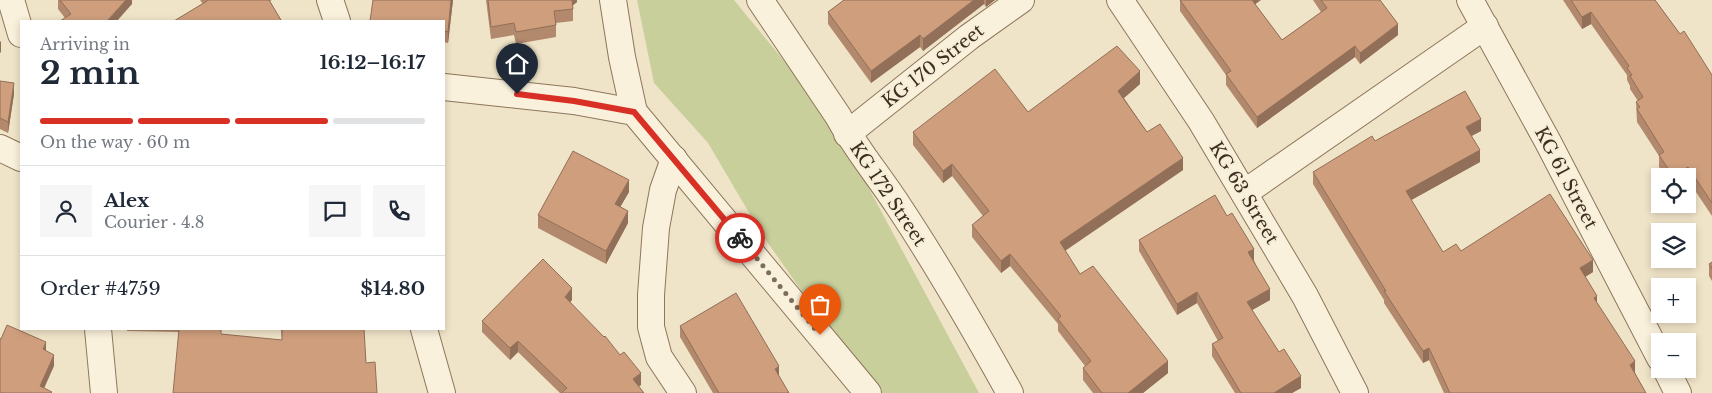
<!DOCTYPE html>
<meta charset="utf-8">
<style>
body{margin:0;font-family:"Libre Baskerville",serif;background:#f6f6f7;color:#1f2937;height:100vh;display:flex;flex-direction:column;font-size:19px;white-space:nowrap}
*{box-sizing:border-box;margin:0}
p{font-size:16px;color:#747a83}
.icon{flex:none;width:28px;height:28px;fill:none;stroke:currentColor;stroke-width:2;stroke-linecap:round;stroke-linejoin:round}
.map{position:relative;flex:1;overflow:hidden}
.sheet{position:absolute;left:20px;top:20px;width:425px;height:310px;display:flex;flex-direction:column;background:#fff;border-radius:0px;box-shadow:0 2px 8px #0003}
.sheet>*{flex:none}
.buttons{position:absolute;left:1651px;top:168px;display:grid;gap:10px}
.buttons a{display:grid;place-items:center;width:45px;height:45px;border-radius:0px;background:#fff;box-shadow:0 2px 8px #0003;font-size:25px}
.pin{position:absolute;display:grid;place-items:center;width:42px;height:42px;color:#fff;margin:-51px -21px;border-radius:50% 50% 50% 0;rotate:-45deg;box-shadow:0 0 5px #0007}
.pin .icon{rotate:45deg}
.courier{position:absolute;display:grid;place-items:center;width:50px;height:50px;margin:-25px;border:4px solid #d93025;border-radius:50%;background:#fff;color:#222;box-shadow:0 1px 6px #0007}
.headline em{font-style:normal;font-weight:700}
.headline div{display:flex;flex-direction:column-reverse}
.headline{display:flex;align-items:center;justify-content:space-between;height:85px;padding:0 20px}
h1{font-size:32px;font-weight:700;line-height:38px}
.bar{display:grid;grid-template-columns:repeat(4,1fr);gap:8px 5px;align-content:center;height:60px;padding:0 20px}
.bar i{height:6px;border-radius:4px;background:#e0e1e3}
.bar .selected{background:#d93025}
.bar p{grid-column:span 4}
.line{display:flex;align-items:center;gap:12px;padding:0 20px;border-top:1px solid #e0e1e3}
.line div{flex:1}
.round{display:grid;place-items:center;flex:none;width:52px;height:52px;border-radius:0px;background:#f6f6f7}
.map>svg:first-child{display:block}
.green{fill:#c9cf9b}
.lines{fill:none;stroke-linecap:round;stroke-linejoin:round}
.minor-casing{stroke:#8d765c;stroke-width:28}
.minor{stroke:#faf1dc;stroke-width:26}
.wall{fill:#b2896c}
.shaded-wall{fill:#916f58}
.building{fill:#cf9f7d;stroke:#916f58}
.done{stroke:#7c6e5b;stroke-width:5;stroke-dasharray:0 9}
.route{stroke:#d93025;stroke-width:6}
.labels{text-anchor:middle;stroke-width:4.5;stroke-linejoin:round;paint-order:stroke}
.street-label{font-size:18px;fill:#3d2e20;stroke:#f7eed8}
</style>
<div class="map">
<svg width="1712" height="393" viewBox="0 0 1712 393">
<rect width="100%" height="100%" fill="#f0e4c8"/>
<path class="green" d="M 637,0 L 734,0 L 831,118 L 979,393 L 873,393 L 761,233 L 708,143 L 654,83 Z"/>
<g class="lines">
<defs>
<g id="minor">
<path d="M 11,0 L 21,34"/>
<path d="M 330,0 L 337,21"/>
<path d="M 613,0 L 622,57 L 634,112"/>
<path d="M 760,0 L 838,116 C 855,148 879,176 899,207 C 939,267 975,330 1010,393"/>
<path d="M 1120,0 L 1201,121 L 1305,296 L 1355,393"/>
<path d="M 1470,0 L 1548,142 L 1660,358"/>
<path d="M 444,87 L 574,101 L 634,112 L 868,393"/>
<path d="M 847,134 L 969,37 L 1021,0"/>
<path d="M 0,148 L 21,158"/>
<path d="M 674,159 L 663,190 L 656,228 L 651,295 L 651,327 L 659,357 L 683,393"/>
<path d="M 1244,193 L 1485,26"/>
<path d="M 98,329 L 104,393"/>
<path d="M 424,329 L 442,393"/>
<path d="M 1666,369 L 1678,393"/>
</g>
</defs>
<use href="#minor" class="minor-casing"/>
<use href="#minor" class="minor"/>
</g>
<g class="wall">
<path d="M 58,0 L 132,0 L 132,4 L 65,18 L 58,9 Z"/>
<path d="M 200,0 L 272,0 L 270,1 L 281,21 L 203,4 Z"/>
<path d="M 373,0 L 453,0 L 448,43 L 444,42 L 444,21 Z"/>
<path d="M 486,0 L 577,0 L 577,2 L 573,5 L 573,21 L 556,23 L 556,37 L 516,44 L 514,35 L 491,39 Z"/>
<path d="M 844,0 L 995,0 L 986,7 L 984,4 L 923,51 L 920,47 L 871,83 L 828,24 L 828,12 Z"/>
<path d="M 1180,0 L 1255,4 L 1282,40 L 1321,12 L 1313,0 L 1380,0 L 1398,35 L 1360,64 L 1355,57 L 1257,128 L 1226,85 L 1226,75 L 1180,11 Z"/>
<path d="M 1563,0 L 1655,0 L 1680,34 L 1712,75 L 1712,216 L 1688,180 L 1688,176 L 1665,176 L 1659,167 L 1659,156 L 1637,122 L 1636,102 L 1638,101 L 1630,89 L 1630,86 L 1627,80 L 1627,75 L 1591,24 L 1582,29 Z"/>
<path d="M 0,81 L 14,94 L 8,133 L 0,129 Z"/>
<path d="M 1140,84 L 1124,98 L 1147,132 L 1183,170 L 1065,251 L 1080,274 L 1168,373 L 1143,393 L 1093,393 L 1083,380 L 1083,368 L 1085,366 L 1058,331 L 1058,324 L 1010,266 L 1001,273 L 972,237 L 972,225 L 983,216 L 952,176 L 943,183 L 913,145 L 913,132 L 1028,112 Z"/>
<path d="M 1481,131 L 1471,136 L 1480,162 L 1411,200 L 1443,252 L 1461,251 L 1593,272 L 1585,277 L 1597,303 L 1646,393 L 1444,393 L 1429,360 L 1423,363 L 1384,303 L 1384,300 L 1313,184 L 1313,172 L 1375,141 Z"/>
<path d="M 629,192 L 620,207 L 628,223 L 606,264 L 538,228 L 538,215 Z"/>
<path d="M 1227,216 L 1254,260 L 1270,300 L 1252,310 L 1301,388 L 1292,393 L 1235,393 L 1212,356 L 1212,344 L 1218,341 L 1197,303 L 1177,315 L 1139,251 L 1139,240 Z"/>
<path d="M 1712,262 L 1712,281 L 1709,276 L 1709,264 Z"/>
<path d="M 572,300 L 570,302 L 641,385 L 639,386 L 560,393 L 518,352 L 510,360 L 482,332 L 482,321 Z"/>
<path d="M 680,326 L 779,376 L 789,393 L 713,393 L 680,337 Z"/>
<path d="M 127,329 L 221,329 L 221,334 L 282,340 L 281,329 L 364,329 L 366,363 L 377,393 L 179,332 L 127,331 Z"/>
</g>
<g class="shaded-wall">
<path d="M 126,0 L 132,0 L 132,4 L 117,21 L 107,21 Z"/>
<path d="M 451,0 L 453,0 L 448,43 L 448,32 Z"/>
<path d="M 572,0 L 577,0 L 577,2 L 572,6 Z"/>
<path d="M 974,0 L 984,0 L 984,4 L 923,51 L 923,39 Z"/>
<path d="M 986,0 L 995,0 L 986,7 Z"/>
<path d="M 1250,0 L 1261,0 L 1250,8 Z"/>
<path d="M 1591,12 L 1591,24 L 1582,29 L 1582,17 Z"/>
<path d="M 1398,24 L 1398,35 L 1360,64 L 1360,53 Z"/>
<path d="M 920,35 L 920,47 L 871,83 L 871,71 Z"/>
<path d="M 1,41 L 1,52 L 0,53 L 0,42 Z"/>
<path d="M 1355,46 L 1355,57 L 1257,128 L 1257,117 Z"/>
<path d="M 1140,71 L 1140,84 L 1118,103 L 1118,91 Z"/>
<path d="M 14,83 L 14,94 L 8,133 L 8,122 Z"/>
<path d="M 1481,119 L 1481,131 L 1466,139 L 1466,127 Z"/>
<path d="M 1480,150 L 1480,162 L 1406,203 L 1406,191 Z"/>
<path d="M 1183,158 L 1183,170 L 1060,254 L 1060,242 Z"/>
<path d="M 952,164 L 952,176 L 943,183 L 943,171 Z"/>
<path d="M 1688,167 L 1688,180 L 1688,176 L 1675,176 Z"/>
<path d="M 629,180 L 629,192 L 615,216 L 615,204 Z"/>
<path d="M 628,211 L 628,223 L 606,264 L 606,251 Z"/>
<path d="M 1254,249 L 1254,260 L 1248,263 L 1248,252 Z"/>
<path d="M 1010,254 L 1010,266 L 1001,273 L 1001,261 Z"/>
<path d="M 1593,260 L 1593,272 L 1580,280 L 1580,268 Z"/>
<path d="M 572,288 L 572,300 L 565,308 L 565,297 Z"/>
<path d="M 1270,289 L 1270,300 L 1247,313 L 1247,302 Z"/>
<path d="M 1197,292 L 1197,303 L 1177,315 L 1177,304 Z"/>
<path d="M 1597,296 L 1597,308 L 1594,298 Z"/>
<path d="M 518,341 L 518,352 L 510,360 L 510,348 Z"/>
<path d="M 46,342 L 46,354 L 43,349 Z"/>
<path d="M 1429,348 L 1429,360 L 1423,363 L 1423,351 Z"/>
<path d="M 54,355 L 54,366 L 42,393 L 40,386 Z"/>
<path d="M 1168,361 L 1168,373 L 1143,393 L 1128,393 Z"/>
<path d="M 1635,361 L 1635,373 L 1630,365 Z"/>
<path d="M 779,366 L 779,378 L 775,369 Z"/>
<path d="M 641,373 L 641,385 L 633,391 L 633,379 Z"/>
<path d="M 1301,376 L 1301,388 L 1292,393 L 1274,393 Z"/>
</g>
<g class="building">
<path d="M 60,0 L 126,0 L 107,21 L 60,21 L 71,14 Z"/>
<path d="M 207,0 L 269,0 L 281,20 L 278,21 L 174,21 L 207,1 Z"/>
<path d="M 373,0 L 451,0 L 448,32 L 444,31 L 444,21 L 370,21 Z"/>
<path d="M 488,0 L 572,0 L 573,9 L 554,11 L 556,25 L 516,32 L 514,23 L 491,27 Z"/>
<path d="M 844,0 L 974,0 L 923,39 L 920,35 L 871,71 L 828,12 Z"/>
<path d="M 1180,0 L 1252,0 L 1282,40 L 1327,8 L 1321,0 L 1380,0 L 1398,24 L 1360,53 L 1355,46 L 1257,117 L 1226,74 L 1231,71 Z"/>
<path d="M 1571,0 L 1655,0 L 1680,34 L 1684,31 L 1712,75 L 1712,203 L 1688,167 L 1675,176 L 1673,176 L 1659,155 L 1664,152 L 1637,109 L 1640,107 L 1636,102 L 1643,97 L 1630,76 L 1632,75 L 1627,68 L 1629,66 L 1591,12 L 1582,17 Z"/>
<path d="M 1117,46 L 1140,71 L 1118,91 L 1147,132 L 1160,124 L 1183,158 L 1060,242 L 1080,274 L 1093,266 L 1168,361 L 1128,393 L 1102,393 L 1083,368 L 1091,361 L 1058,319 L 1061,316 L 1010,254 L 1001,261 L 972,225 L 989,211 L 952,164 L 943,171 L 913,132 L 995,69 L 1028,112 Z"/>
<path d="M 0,81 L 14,83 L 8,122 L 0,118 Z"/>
<path d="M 1465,91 L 1481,119 L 1466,127 L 1480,150 L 1406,191 L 1443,252 L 1456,244 L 1461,251 L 1550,194 L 1593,260 L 1580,268 L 1597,296 L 1594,298 L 1635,361 L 1630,365 L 1646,393 L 1450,393 L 1429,348 L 1423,351 L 1384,291 L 1386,291 L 1313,172 L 1372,136 L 1375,141 Z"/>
<path d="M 573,151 L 629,180 L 615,204 L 628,211 L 606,251 L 538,215 Z"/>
<path d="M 1215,195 L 1227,216 L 1232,213 L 1254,249 L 1248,252 L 1270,289 L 1247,302 L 1279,352 L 1284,349 L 1301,376 L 1274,393 L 1241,393 L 1212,344 L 1223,338 L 1197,292 L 1177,304 L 1139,240 Z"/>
<path d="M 543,259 L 572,288 L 565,297 L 604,337 L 605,336 L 620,355 L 624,352 L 641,373 L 633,379 L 644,393 L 561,393 L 567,388 L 518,341 L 510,348 L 482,321 Z"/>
<path d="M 1712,262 L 1712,269 L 1709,264 Z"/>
<path d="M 736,293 L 779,366 L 775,369 L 789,393 L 719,393 L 680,326 Z"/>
<path d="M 7,325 L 46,342 L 43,349 L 54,355 L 40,386 L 52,392 L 51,393 L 0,393 L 0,338 L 1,339 Z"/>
<path d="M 179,329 L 221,329 L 221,334 L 282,340 L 282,329 L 364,329 L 366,363 L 375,362 L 377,393 L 173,393 Z"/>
</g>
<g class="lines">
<path class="done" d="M 740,238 L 820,335"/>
<path class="route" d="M 517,94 L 574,101 L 634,112 L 740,238"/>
</g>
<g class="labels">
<g class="street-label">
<text transform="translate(933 66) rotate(-38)" y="6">KG 170 Street</text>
<text transform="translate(1566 178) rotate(62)" y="6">KG 61 Street</text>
<text transform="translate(1244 193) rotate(59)" y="6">KG 63 Street</text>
<text transform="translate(888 194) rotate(56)" y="6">KG 172 Street</text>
</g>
</g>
</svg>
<div class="buttons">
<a><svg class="icon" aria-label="locate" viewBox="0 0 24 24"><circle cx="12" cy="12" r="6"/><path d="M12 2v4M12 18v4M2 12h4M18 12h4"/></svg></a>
<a><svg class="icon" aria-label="layers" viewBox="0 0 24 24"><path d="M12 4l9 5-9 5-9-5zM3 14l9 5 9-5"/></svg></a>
<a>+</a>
<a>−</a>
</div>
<div class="pin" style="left:820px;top:335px;background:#ea580c"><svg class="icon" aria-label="bag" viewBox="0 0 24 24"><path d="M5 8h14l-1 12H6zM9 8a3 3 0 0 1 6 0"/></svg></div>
<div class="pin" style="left:517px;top:94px;background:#1f2937"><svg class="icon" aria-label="home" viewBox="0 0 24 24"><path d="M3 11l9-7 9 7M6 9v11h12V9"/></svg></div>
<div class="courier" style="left:740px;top:238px"><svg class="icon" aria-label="bike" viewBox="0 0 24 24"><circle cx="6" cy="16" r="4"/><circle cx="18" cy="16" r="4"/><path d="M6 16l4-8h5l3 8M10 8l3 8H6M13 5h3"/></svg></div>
<section class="sheet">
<div class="headline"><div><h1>2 min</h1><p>Arriving in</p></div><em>16:12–16:17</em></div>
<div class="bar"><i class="selected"></i><i class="selected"></i><i class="selected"></i><i></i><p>On the way · 60 m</p></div>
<div class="line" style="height:90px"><a class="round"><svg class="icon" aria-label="person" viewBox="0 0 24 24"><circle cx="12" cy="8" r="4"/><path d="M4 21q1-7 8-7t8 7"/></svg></a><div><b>Alex</b><p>Courier · 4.8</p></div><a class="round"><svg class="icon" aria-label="chat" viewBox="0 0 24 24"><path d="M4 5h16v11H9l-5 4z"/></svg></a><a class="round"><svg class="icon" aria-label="phone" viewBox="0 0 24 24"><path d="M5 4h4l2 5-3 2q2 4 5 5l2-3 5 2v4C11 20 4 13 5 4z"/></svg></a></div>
<div class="line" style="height:65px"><div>Order #4759</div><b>$14.80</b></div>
</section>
</div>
